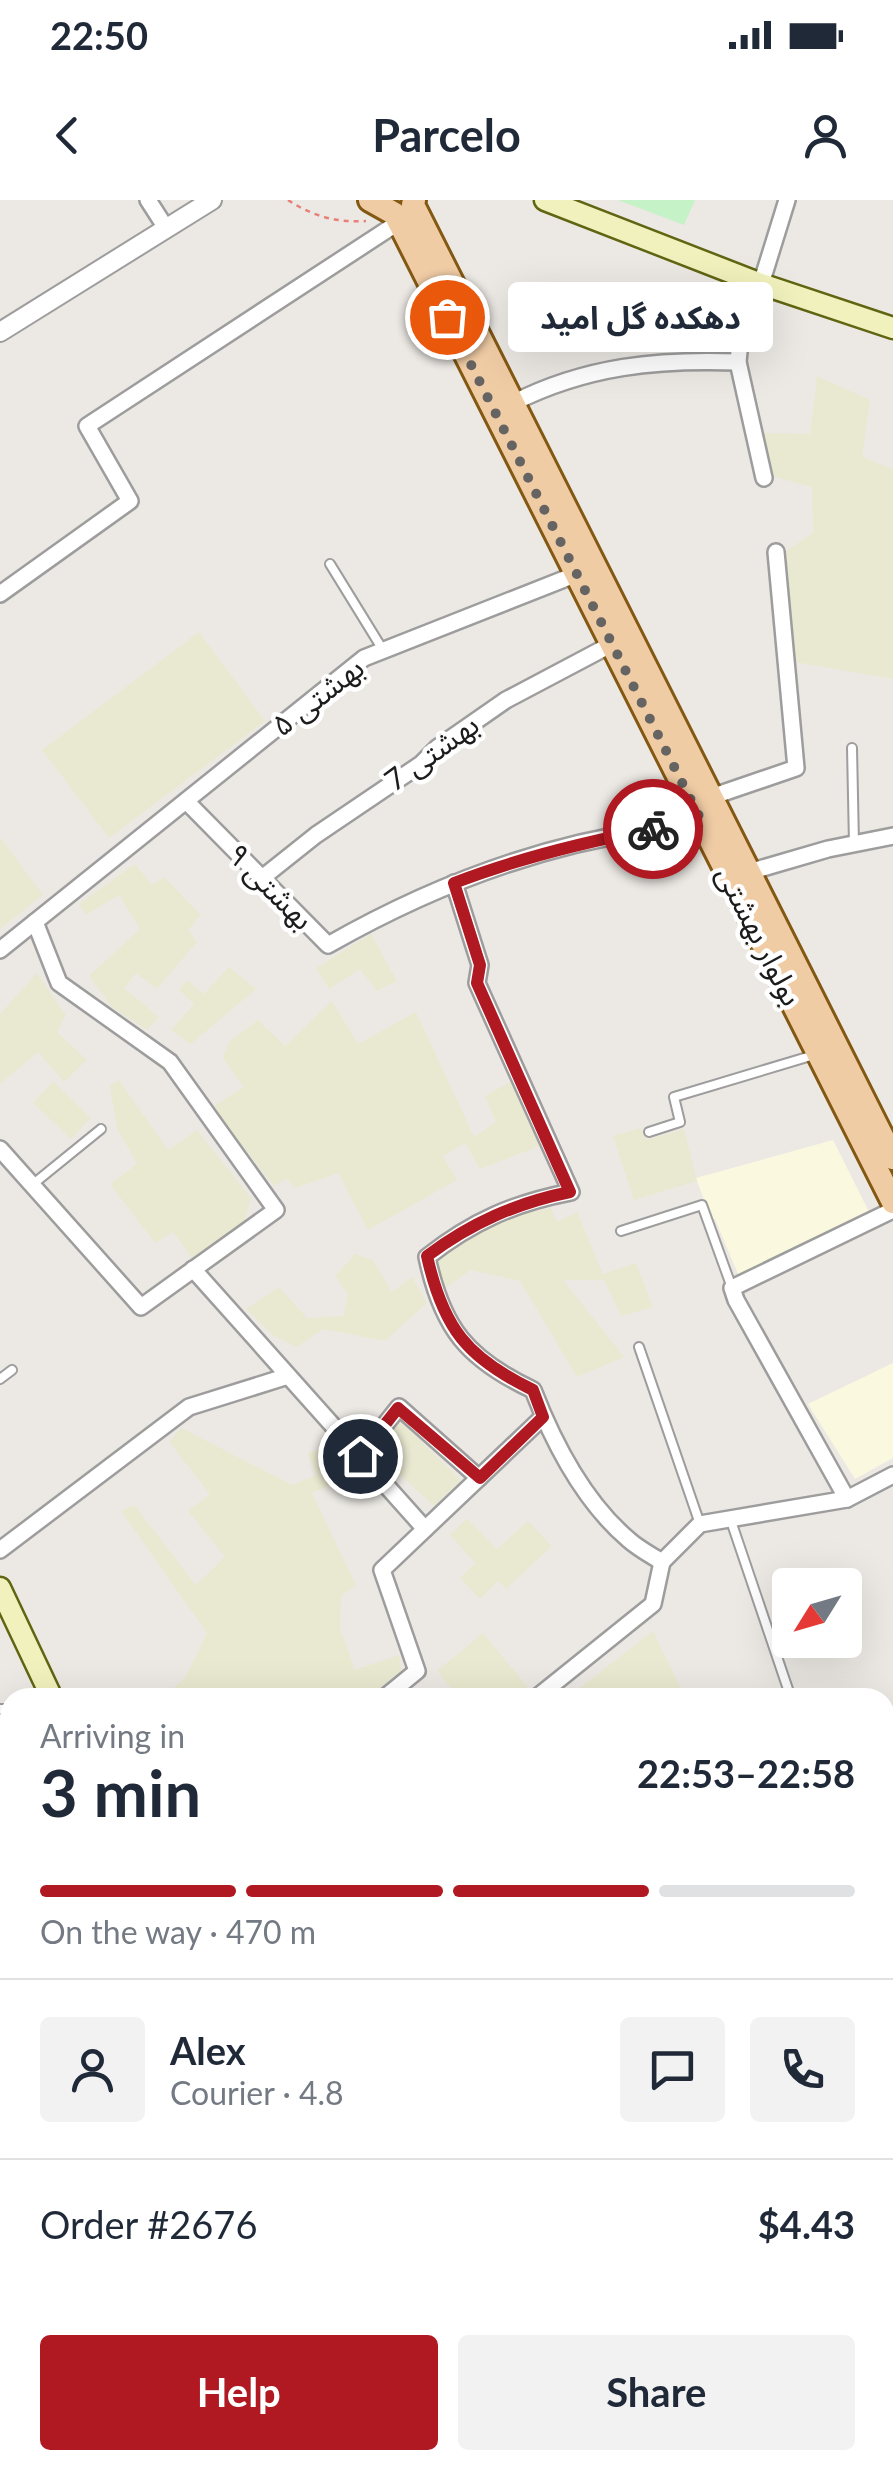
<!DOCTYPE html>
<meta charset="utf-8">
<style>
body{margin:0;font-family:Lato,"Noto Sans Arabic",sans-serif;background:#f2f2f3;color:#1f2937;height:100vh;display:flex;flex-direction:column;font-size:38px;white-space:nowrap}
*{box-sizing:border-box;margin:0}
p{font-size:32px;color:#747a83}
.icon{flex:none;width:55px;height:55px;fill:none;stroke:currentColor;stroke-width:2;stroke-linecap:round;stroke-linejoin:round}
.map{position:relative;flex:1;overflow:hidden}
.sheet{position:absolute;left:0px;top:1488px;width:895px;height:782px;display:flex;flex-direction:column;background:#fff;border-radius:30px 30px 0 0;box-shadow:0 10px 40px #0002}
.sheet>*{flex:none}
.needle{width:65px;rotate:233deg}
.fabs{position:absolute;left:772px;top:1368px;display:grid;gap:20px}
.fabs a{display:grid;place-items:center;width:90px;height:90px;border-radius:10px;background:#fff;box-shadow:0 10px 40px #0002;font-size:50px}
.pin{position:absolute;display:grid;place-items:center;width:85px;height:85px;color:#fff;margin:-42px;border:5px solid #fff;border-radius:50%;box-shadow:0 2px 10px #0007}
.courier{position:absolute;display:grid;place-items:center;width:100px;height:100px;margin:-50px;border:8px solid #b01921;border-radius:50%;background:#fff;color:#222;box-shadow:0 2px 12px #0007}
.bubble{position:absolute;height:70px;border-radius:10px;background:#fff;box-shadow:0 10px 40px #0002;font-size:32px;font-weight:700;line-height:70px;text-align:center}
.head em{font-style:normal;font-weight:700}
.head div{display:flex;flex-direction:column-reverse}
.head{display:flex;align-items:center;justify-content:space-between;height:170px;padding:0 40px}
h1{font-size:65px;font-weight:700;line-height:75px}
.bar{display:grid;grid-template-columns:repeat(4,1fr);gap:15px 10px;align-content:center;height:120px;padding:0 40px}
.bar i{height:12px;border-radius:8px;background:#e0e1e3}
.bar .selected{background:#b01921}
.bar p{grid-column:span 4}
.line{display:flex;align-items:center;gap:25px;padding:0 40px;border-top:2px solid #e0e1e3}
.line div{flex:1}
.round{display:grid;place-items:center;flex:none;width:105px;height:105px;border-radius:10px;background:#f2f2f3}
.button{display:flex;gap:20px;margin-top:auto;padding:20px 40px}
.button a{flex:1;height:115px;border-radius:10px;background:#b01921;color:#fff;font-size:40px;font-weight:700;line-height:115px;text-align:center}
.button a+a{background:#f2f2f3;color:#1f2937}
.status{display:flex;justify-content:space-between;align-items:center;height:70px;padding:0 50px;background:#fff;direction:ltr}
.status svg{height:28px;fill:currentColor}
header{display:flex;justify-content:space-between;align-items:center;height:130px;padding:0 40px;background:#fff;font-size:45px;font-weight:700}
.map>svg:first-child{display:block}
.education{fill:#faf9df}
.farmland{fill:#e9e9d1}
.park{fill:#c5f2c6}
.lines{fill:none;stroke-linecap:round;stroke-linejoin:round}
.service-casing{stroke:#9d9d9d;stroke-width:12}
.minor-casing{stroke:#9d9d9d;stroke-width:20}
.tertiary-casing{stroke:#9d9d9d;stroke-width:22}
.secondary-casing{stroke:#606512;stroke-width:25}
.primary-casing{stroke:#835812;stroke-width:28}
.path{stroke:#e87f79;stroke-width:2.5;stroke-dasharray:5 5;stroke-linecap:butt}
.service{stroke:#fff;stroke-width:8}
.minor{stroke:#fff;stroke-width:15}
.tertiary{stroke:#fff;stroke-width:18}
.secondary{stroke:#f1f1bd;stroke-width:20}
.primary{stroke:#f0cca5;stroke-width:22}
.done{stroke:#656462;stroke-width:10;stroke-dasharray:0 18}
.route{stroke:#b01921;stroke-width:12}
.labels{text-anchor:middle;stroke-width:9;stroke-linejoin:round;paint-order:stroke}
.street-label{font-size:30px;fill:#1c1c1c;stroke:#fff}
</style>
<div class="status"><b>22:50</b><svg viewBox="0 0 49 12"><path d="M0 12V9h3v3zM5 12V6h3v6zM10 12V3h3v9zM15 12V0h3v12zM26 1h20v11H26zM47 4h2v5h-2z"/></svg></div>
<header><svg class="icon" aria-label="back" viewBox="0 0 24 24"><path d="M15 5l-7 7 7 7"/></svg>Parcelo<svg class="icon" aria-label="person" viewBox="0 0 24 24"><circle cx="12" cy="8" r="4"/><path d="M4 21q1-7 8-7t8 7"/></svg></header>
<div class="map">
<svg width="893" height="2268" viewBox="0 0 893 2268">
<rect width="100%" height="100%" fill="#ece9e4"/>
<g class="education">
<path d="M 833,940 L 870,1014 L 743,1076 L 738,1074 L 715,1019 L 711,1019 L 696,978 Z"/>
<path d="M 893,1163 L 893,1258 L 855,1279 L 808,1204 Z"/>
</g>
<g class="farmland">
<path d="M 817,176 L 870,200 L 862,257 L 893,269 L 893,479 L 795,462 L 786,351 L 813,333 L 812,287 L 772,276 L 763,233 L 810,234 Z"/>
<path d="M 199,432 L 265,521 L 109,638 L 42,550 Z"/>
<path d="M 0,637 L 43,695 L 0,729 Z"/>
<path d="M 135,664 L 152,685 L 164,677 L 201,715 L 188,730 L 197,742 L 157,789 L 136,773 L 124,788 L 159,817 L 147,830 L 112,807 L 89,776 L 140,729 L 119,695 L 86,715 L 79,704 Z"/>
<path d="M 371,734 L 397,781 L 377,791 L 360,769 L 329,789 L 316,768 Z"/>
<path d="M 229,767 L 256,789 L 191,844 L 171,830 L 194,804 L 179,790 L 187,780 L 204,794 Z"/>
<path d="M 37,773 L 66,815 L 57,832 L 87,860 L 64,882 L 38,852 L 0,884 L 0,814 Z"/>
<path d="M 332,801 L 358,844 L 416,812 L 474,937 L 496,922 L 485,896 L 510,882 L 542,945 L 480,969 L 465,943 L 443,956 L 457,980 L 368,1030 L 338,973 L 295,988 L 286,979 L 274,986 L 212,907 L 244,887 L 223,859 L 229,842 L 258,820 L 285,846 Z"/>
<path d="M 119,880 L 168,950 L 197,930 L 251,998 L 244,1023 L 193,1060 L 173,1032 L 155,1043 L 110,984 L 137,964 L 117,928 L 110,886 Z"/>
<path d="M 53,881 L 91,918 L 71,939 L 33,903 Z"/>
<path d="M 641,928 L 646,940 L 684,929 L 697,981 L 634,1000 L 613,936 Z"/>
<path d="M 551,1008 L 557,1022 L 577,1012 L 603,1074 L 636,1063 L 653,1107 L 621,1116 L 604,1080 L 563,1080 L 624,1157 L 577,1177 L 520,1081 L 471,1070 L 445,1088 L 436,1059 L 462,1041 L 490,1027 L 520,1015 Z"/>
<path d="M 355,1054 L 373,1060 L 392,1092 L 412,1077 L 427,1103 L 385,1141 L 324,1129 L 296,1147 L 271,1134 L 246,1109 L 279,1087 L 307,1118 L 343,1116 L 348,1094 L 335,1076 Z"/>
<path d="M 399,1220 L 461,1280 L 434,1306 L 374,1251 Z"/>
<path d="M 181,1228 L 293,1285 L 316,1275 L 308,1253 L 333,1245 L 346,1279 L 312,1293 L 356,1385 L 341,1396 L 340,1428 L 355,1470 L 399,1455 L 402,1474 L 371,1497 L 163,1497 L 184,1479 L 207,1433 L 121,1311 L 134,1305 L 196,1385 L 225,1357 L 188,1311 L 210,1294 L 169,1242 Z"/>
<path d="M 467,1318 L 497,1349 L 528,1321 L 552,1346 L 506,1389 L 498,1381 L 480,1399 L 460,1378 L 475,1363 L 450,1335 Z"/>
<path d="M 653,1431 L 685,1497 L 568,1497 Z"/>
<path d="M 483,1433 L 530,1490 L 520,1497 L 458,1497 L 437,1471 Z"/>
<path d="M 80,2260 L 321,2260 L 315,2268 L 160,2268 L 157,2265 L 155,2268 L 75,2268 Z"/>
<path d="M 527,2260 L 696,2260 L 697,2268 L 516,2268 Z"/>
</g>
<path class="park" d="M 618,0 L 695,0 L 684,25 Z"/>
<g class="lines">
<defs>
<g id="service">
<path d="M 330,364 L 383,450"/>
<path d="M 852,548 L 854,644"/>
<path d="M 649,932 L 680,922 L 674,897 L 814,855"/>
<path d="M 32,985 L 101,929"/>
<path d="M 621,1031 L 702,1005 L 732,1088"/>
<path d="M 639,1147 L 700,1324"/>
<path d="M 0,1179 L 12,1170"/>
<path d="M 730,1318 L 791,1498"/>
<path d="M 0,1509 L 10,1509"/>
<path d="M 885,1959 L 893,1957"/>
</g>
<g id="minor">
<path d="M 148,0 L 166,28"/>
<path d="M 746,78 L 738,162 L 764,278"/>
<path d="M 761,84 L 787,0"/>
<path d="M 513,203 C 586,166 658,159 738,162"/>
<path d="M 0,394 L 130,301 L 87,226 L 399,22"/>
<path d="M 711,597 L 796,568 L 776,352"/>
<path d="M 186,601 L 328,745 C 428,688 536,646 650,630 C 668,627 686,627 704,626"/>
<path d="M 749,672 L 828,649 L 893,636"/>
<path d="M 262,678 L 316,635 L 421,564 L 437,548 L 506,500 L 612,444"/>
<path d="M 454,683 L 480,765 L 477,783 L 571,992 C 514,1003 473,1021 427,1057 C 442,1128 467,1159 533,1190 C 554,1244 584,1302 629,1340 C 639,1349 651,1355 662,1362"/>
<path d="M 0,750 L 364,458 L 577,374"/>
<path d="M 0,949 L 141,1107 L 276,1010 L 170,862 L 59,783 L 35,722"/>
<path d="M 193,1069 L 425,1329"/>
<path d="M 360,1256 L 399,1207 L 479,1278"/>
<path d="M 847,1299 L 736,1100 L 732,1088 L 893,1010"/>
<path d="M 0,1350 L 189,1207 L 288,1176"/>
<path d="M 662,1362 L 700,1324 L 847,1299 L 893,1275"/>
<path d="M 384,1498 L 417,1471 L 382,1370 L 543,1217"/>
<path d="M 536,1498 L 653,1404 L 662,1362"/>
<path d="M 885,1796 L 893,1790"/>
<path d="M 0,1837 L 10,1849"/>
<path d="M 0,1948 L 10,1940"/>
<path d="M 0,2111 L 10,2120"/>
<path d="M 711,2260 L 712,2268"/>
<path d="M 61,2268 L 66,2260"/>
<path d="M 337,2268 L 343,2260"/>
</g>
<path id="tertiary" d="M 0,132 L 212,0"/>
<g id="secondary">
<path d="M 545,0 L 761,84 L 893,128"/>
<path d="M 0,1388 L 52,1498"/>
<path d="M 411,2260 L 415,2268"/>
</g>
<g id="primary">
<path d="M 370,0 L 395,14 L 893,1002"/>
<path d="M 414,0 L 413,5 L 893,958"/>
</g>
</defs>
<use href="#service" class="service-casing"/>
<use href="#minor" class="minor-casing"/>
<use href="#tertiary" class="tertiary-casing"/>
<use href="#secondary" class="secondary-casing"/>
<use href="#primary" class="primary-casing"/>
<path class="path" d="M 288,0 C 312,16 337,23 366,21"/>
<use href="#service" class="service"/>
<use href="#minor" class="minor"/>
<use href="#tertiary" class="tertiary"/>
<use href="#secondary" class="secondary"/>
<use href="#primary" class="primary"/>
</g>
<g class="lines">
<path class="done" d="M 447,117 L 704,626 L 653,629"/>
<path class="route" d="M 360,1256 L 398,1208 L 480,1278 L 543,1217 L 533,1190 C 467,1158 443,1128 427,1056 C 471,1023 516,1003 570,992 L 477,783 L 480,765 L 454,683 C 519,658 584,642 653,629"/>
</g>
<g class="labels">
<g class="street-label">
<text transform="translate(318 497) rotate(-38)" y="10">بهشتی ۵</text>
<text transform="translate(432 553) rotate(-36)" y="10">بهشتی 7</text>
<text transform="translate(270 687) rotate(45)" y="10">بهشتی ۹</text>
<text transform="translate(759 736) rotate(63)" y="10">بولوار بهشتی</text>
</g>
</g>
</svg>
<div class="fabs">
<a><svg class="needle" viewBox="-14 -14 28 28"><path d="M0-13l5 13h-10z" fill="#e53935"/><path d="M0 13l5-13h-10z" fill="#747a83"/></svg></a>
</div>
<div class="pin" style="left:447px;top:117px;background:#ea580c"><svg class="icon" aria-label="bag" viewBox="0 0 24 24"><path d="M5 8h14l-1 12H6zM9 8a3 3 0 0 1 6 0"/></svg></div>
<div class="pin" style="left:360px;top:1256px;background:#1f2937"><svg class="icon" aria-label="home" viewBox="0 0 24 24"><path d="M3 11l9-7 9 7M6 9v11h12V9"/></svg></div>
<div class="courier" style="left:653px;top:629px"><svg class="icon" aria-label="bike" viewBox="0 0 24 24"><circle cx="6" cy="16" r="4"/><circle cx="18" cy="16" r="4"/><path d="M6 16l4-8h5l3 8M10 8l3 8H6M13 5h3"/></svg></div>
<div class="bubble" style="left:508px;top:82px;width:265px">دهکده گل امید</div>
<section class="sheet">
<div class="head"><div><h1>3 min</h1><p>Arriving in</p></div><em>22:53–22:58</em></div>
<div class="bar"><i class="selected"></i><i class="selected"></i><i class="selected"></i><i></i><p>On the way · 470 m</p></div>
<div class="line" style="height:180px"><a class="round"><svg class="icon" aria-label="person" viewBox="0 0 24 24"><circle cx="12" cy="8" r="4"/><path d="M4 21q1-7 8-7t8 7"/></svg></a><div><b>Alex</b><p>Courier · 4.8</p></div><a class="round"><svg class="icon" aria-label="chat" viewBox="0 0 24 24"><path d="M4 5h16v11H9l-5 4z"/></svg></a><a class="round"><svg class="icon" aria-label="phone" viewBox="0 0 24 24"><path d="M5 4h4l2 5-3 2q2 4 5 5l2-3 5 2v4C11 20 4 13 5 4z"/></svg></a></div>
<div class="line" style="height:130px"><div>Order #2676</div><b>$4.43</b></div>
<div class="button"><a>Help</a><a>Share</a></div>
</section>
</div>
